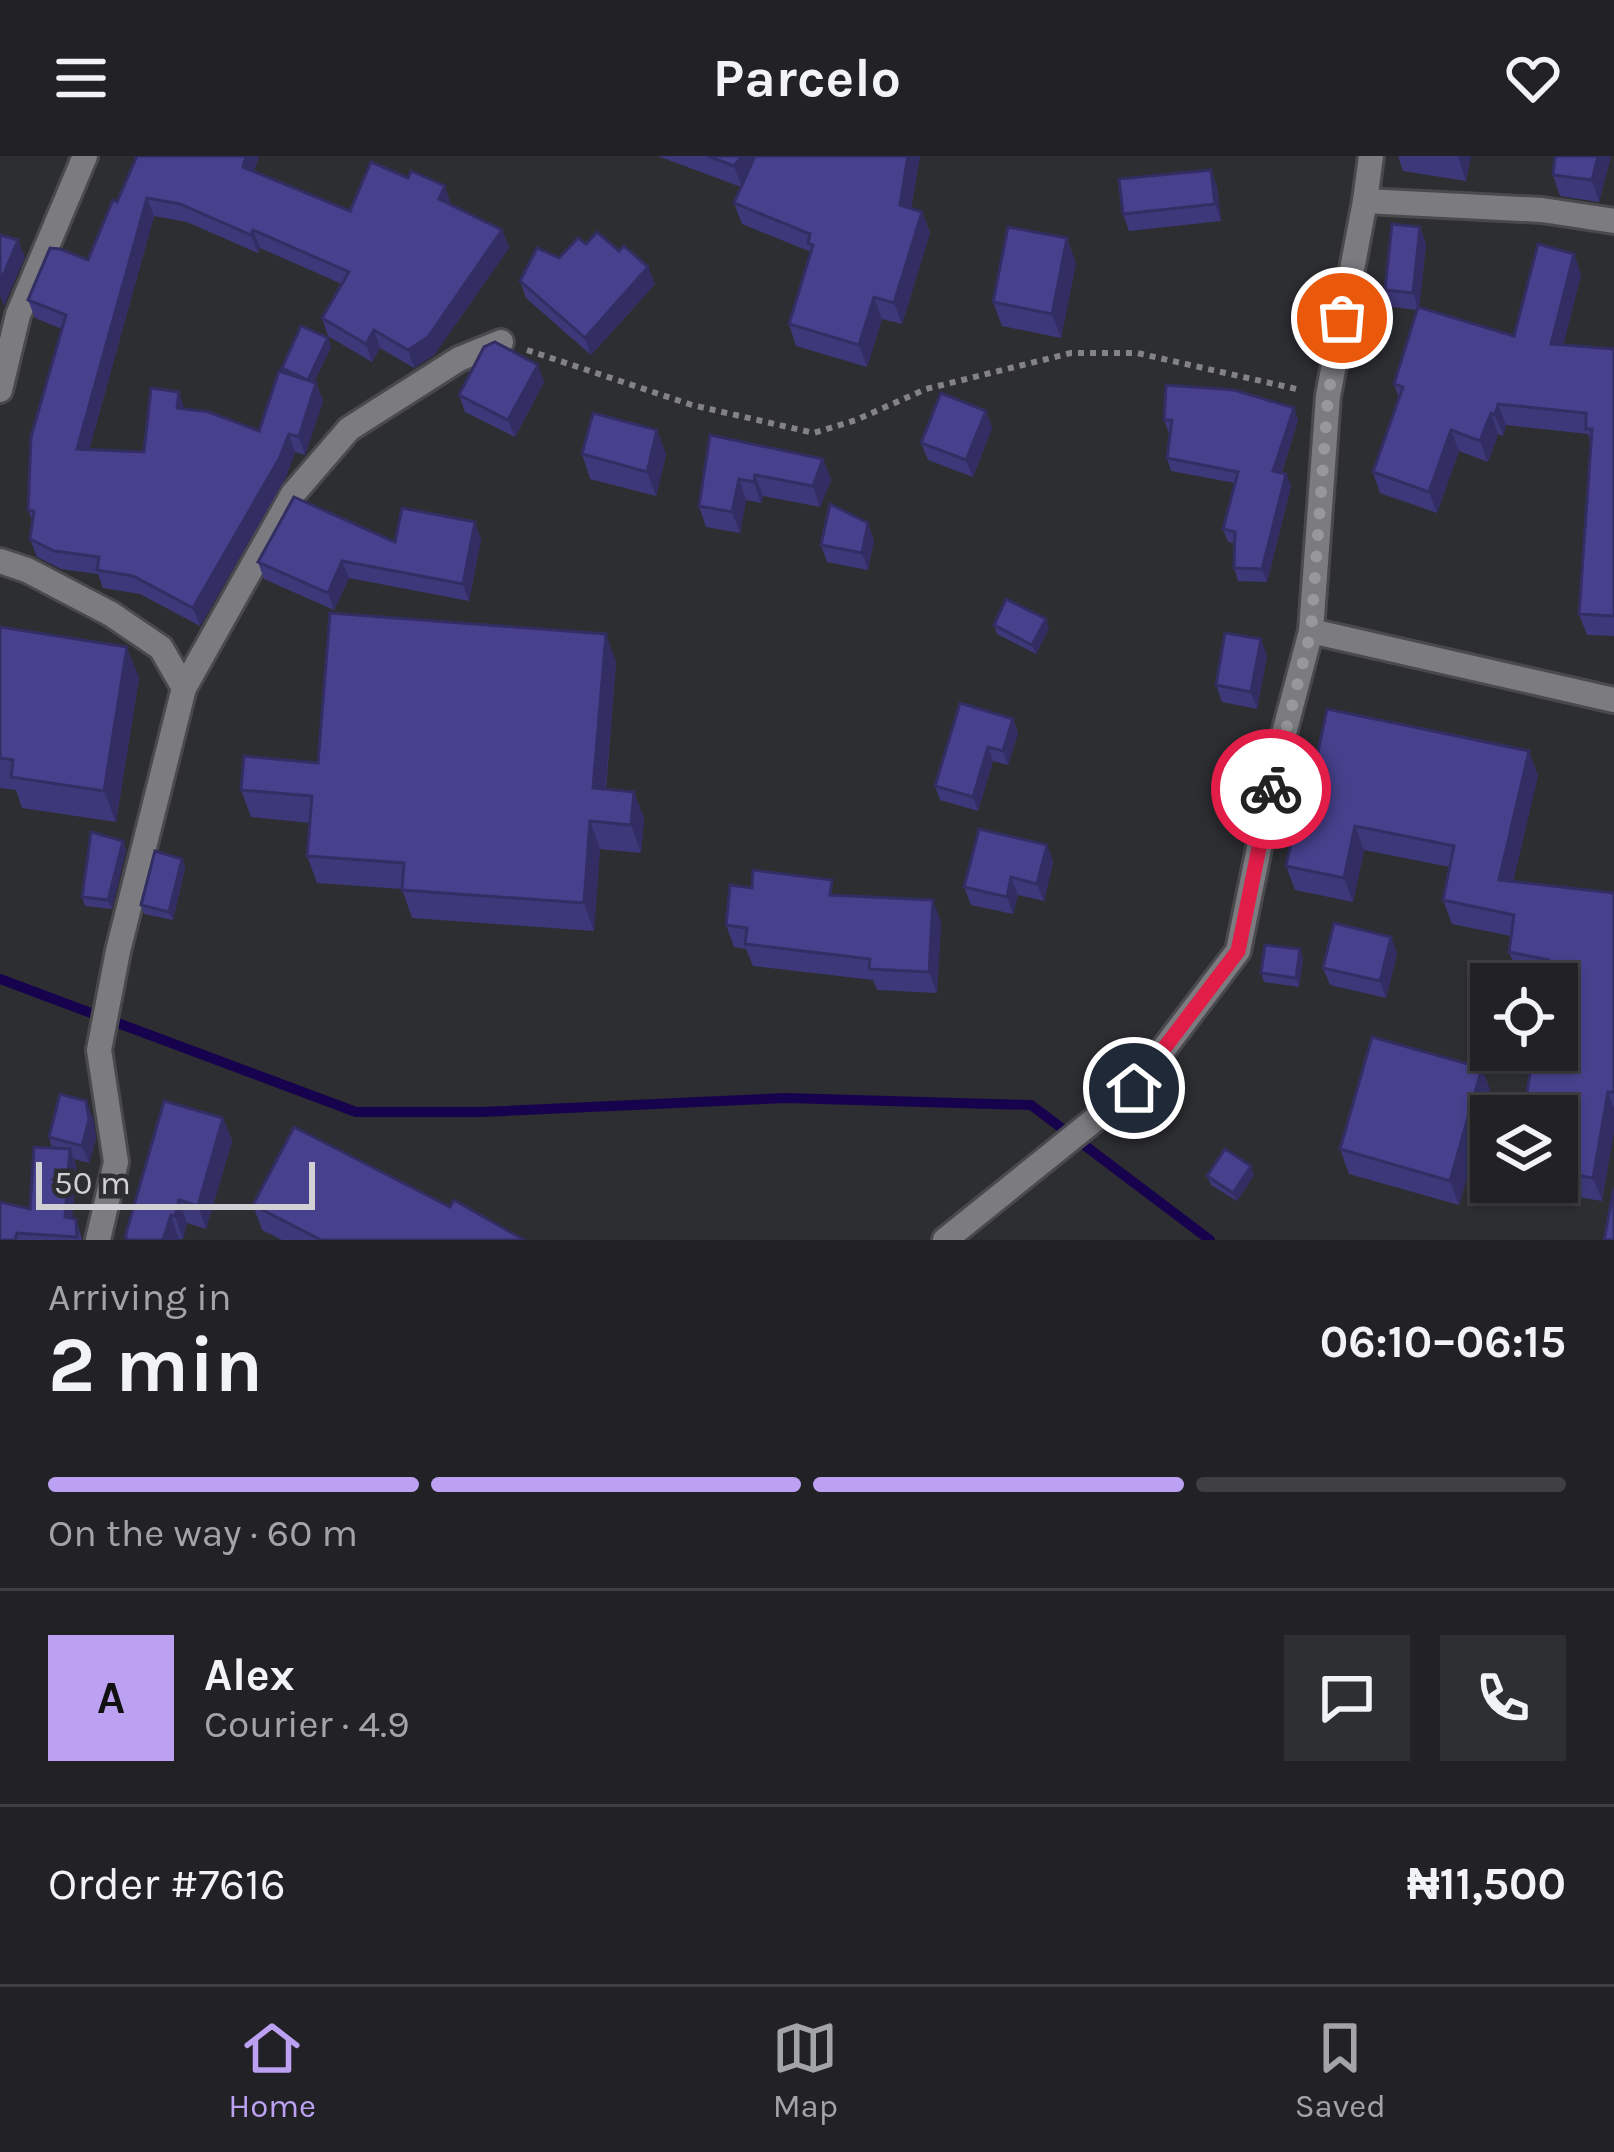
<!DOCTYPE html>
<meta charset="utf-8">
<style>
body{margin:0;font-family:Karla,sans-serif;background:#2e2f32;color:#f1f3f6;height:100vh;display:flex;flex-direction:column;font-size:45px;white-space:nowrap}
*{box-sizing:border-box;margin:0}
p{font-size:39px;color:#a2a4a7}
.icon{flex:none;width:66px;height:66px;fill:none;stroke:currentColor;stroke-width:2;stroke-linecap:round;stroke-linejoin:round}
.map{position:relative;height:1084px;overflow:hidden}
.details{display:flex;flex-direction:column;background:#222226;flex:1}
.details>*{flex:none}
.buttons{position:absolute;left:1470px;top:807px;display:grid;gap:24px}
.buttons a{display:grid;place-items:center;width:108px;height:108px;border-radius:0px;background:#222226;box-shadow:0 3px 9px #0004,0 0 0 3px #3f3f43;font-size:60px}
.scale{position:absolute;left:36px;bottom:30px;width:279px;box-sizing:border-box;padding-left:12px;border:6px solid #d1d1d4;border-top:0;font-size:33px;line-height:42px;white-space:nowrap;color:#d1d1d4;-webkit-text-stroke:9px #2d2e32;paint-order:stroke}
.pin{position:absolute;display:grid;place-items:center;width:102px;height:102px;color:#fff;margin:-51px;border:6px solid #fff;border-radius:50%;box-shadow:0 3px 12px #0007}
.courier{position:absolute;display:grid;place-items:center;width:120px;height:120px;margin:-60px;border:9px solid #e11d48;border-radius:50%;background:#fff;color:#222;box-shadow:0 3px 15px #0007}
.summary em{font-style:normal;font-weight:700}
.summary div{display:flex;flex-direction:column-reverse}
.summary{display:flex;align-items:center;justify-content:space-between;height:204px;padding:0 48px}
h1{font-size:78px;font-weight:700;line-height:90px}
.bar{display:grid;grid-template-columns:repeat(4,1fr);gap:18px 12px;align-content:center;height:144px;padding:0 48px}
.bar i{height:15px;border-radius:9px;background:#3f3f43}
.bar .on{background:#bca0f2}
.bar p{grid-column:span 4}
.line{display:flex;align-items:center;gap:30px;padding:0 48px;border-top:3px solid #3f3f43}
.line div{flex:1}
.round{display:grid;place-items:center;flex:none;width:126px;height:126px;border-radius:0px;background:#2e2f32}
header{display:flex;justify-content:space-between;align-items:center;height:156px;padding:0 48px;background:#222226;font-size:54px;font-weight:700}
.tab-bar{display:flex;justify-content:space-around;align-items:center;height:168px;border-top:3px solid #3f3f43;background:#222226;font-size:33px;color:#a2a4a7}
.tab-bar a{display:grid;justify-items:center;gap:6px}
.tab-bar .on{color:#bca0f2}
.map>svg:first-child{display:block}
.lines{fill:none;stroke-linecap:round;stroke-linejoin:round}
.stream{stroke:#17024d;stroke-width:10}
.street-casing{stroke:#4a4a4e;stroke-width:30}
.path{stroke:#838387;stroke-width:6;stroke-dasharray:6 6;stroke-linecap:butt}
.street{stroke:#7b7b80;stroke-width:24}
.wall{fill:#3d3879}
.shaded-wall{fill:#322e63}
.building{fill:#47418d;stroke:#322e63;stroke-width:3}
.done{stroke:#98989b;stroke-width:12;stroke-dasharray:0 21.6}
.route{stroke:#e11d48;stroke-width:15}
</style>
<header><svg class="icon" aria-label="menu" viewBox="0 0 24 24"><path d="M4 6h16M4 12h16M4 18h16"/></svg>Parcelo<svg class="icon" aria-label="heart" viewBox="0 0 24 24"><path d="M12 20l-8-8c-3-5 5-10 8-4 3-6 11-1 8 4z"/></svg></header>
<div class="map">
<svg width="1614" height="1084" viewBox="0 0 1614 1084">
<rect width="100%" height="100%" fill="#2d2e32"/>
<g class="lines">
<path class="stream" d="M 0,823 L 356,956 L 482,956 L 786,942 L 1031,949 L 1210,1084"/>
<defs>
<g id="street">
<path d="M 1365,45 L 1542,54 L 1614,65"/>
<path d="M 0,234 L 18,159 L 85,0"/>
<path d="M 0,405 L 27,414 L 111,458 L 161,492 L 184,532 L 118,795 L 99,894 L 116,1006 L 98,1084"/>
<path d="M 1311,475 L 1614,544"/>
<path d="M 184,532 L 293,338 L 349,273 L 459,203 L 501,186"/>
<path d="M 945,1084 L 1134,932 L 1238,795 L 1277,604 L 1311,475 L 1328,240 L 1365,45 L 1371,0"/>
</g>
</defs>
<use href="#street" class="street-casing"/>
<path class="path" d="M 527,194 L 692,249 L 814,277 L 856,264 L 926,233 L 1071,197 L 1137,197 L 1301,234"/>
<use href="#street" class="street"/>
</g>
<g class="wall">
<path d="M 137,0 L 259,0 L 254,15 L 350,55 L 451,48 L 450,49 L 502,74 L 509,92 L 434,199 L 414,212 L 380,192 L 372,206 L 328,180 L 322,162 L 342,128 L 260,92 L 258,97 L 187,66 L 154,60 L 89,294 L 144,296 L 185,253 L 259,275 L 283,216 L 282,212 L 331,191 L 314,226 L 316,227 L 323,245 L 305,299 L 295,296 L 286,321 L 200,470 L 140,438 L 103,432 L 98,418 L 61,413 L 37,401 L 30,383 L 33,366 L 28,354 L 62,173 L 35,162 L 28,144 L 88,104 L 117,46 Z"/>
<path d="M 658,0 L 920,0 L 911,52 L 922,56 L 930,77 L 902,168 L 882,163 L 867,211 L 796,190 L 789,168 L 811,96 L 742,68 L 734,47 L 741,31 Z"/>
<path d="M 1398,0 L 1471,0 L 1466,25 L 1403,15 Z"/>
<path d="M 1611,0 L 1599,46 L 1560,40 L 1553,19 Z"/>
<path d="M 1211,14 L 1217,31 L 1221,65 L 1129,75 L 1123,58 Z"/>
<path d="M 1420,71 L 1426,88 L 1419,152 L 1514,180 L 1574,98 L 1581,119 L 1563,189 L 1614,193 L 1614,480 L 1587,479 L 1579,458 L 1591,287 L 1588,278 L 1506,269 L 1503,280 L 1498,278 L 1488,306 L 1459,295 L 1437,357 L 1380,337 L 1373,316 L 1399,242 L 1394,228 L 1417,154 L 1391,151 L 1385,134 Z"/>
<path d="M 586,88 L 619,95 L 648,111 L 655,128 L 591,199 L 526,142 L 520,125 Z"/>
<path d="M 1076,107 L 1061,182 L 1002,170 L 993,146 Z"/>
<path d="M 544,226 L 515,281 L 465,256 L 459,239 Z"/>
<path d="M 1294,252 L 1298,264 L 1282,316 L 1286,318 L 1291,330 L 1267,426 L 1238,425 L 1234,412 L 1234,387 L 1228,386 L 1223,373 L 1235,327 L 1171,315 L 1167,302 L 1170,277 L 1169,277 L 1164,264 Z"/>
<path d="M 986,255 L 992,272 L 973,321 L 928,304 L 921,287 Z"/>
<path d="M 657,274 L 666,299 L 656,340 L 590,323 L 582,298 Z"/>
<path d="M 710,279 L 823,303 L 831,324 L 820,351 L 763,340 L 761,347 L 746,344 L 740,377 L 706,371 L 699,350 Z"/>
<path d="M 481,383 L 469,445 L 349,422 L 334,454 L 264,423 L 258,406 Z"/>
<path d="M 874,384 L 868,414 L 827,406 L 821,389 Z"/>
<path d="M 994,469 L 1049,472 L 1036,498 L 997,478 Z"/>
<path d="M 0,471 L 139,522 L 116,666 L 22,652 L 16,634 L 0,632 Z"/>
<path d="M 1267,500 L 1257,553 L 1222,546 L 1216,529 Z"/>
<path d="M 616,506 L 606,633 L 634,636 L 644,663 L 641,697 L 600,693 L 594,775 L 412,762 L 402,733 L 317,727 L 307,700 L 310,667 L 251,661 L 241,634 Z"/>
<path d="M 1013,563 L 1018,577 L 1008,609 L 993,605 L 978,655 L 940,644 L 935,630 Z"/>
<path d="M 1316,605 L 1538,619 L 1513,725 L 1614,737 L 1614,975 L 1602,1045 L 1523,1032 L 1521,1026 L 1557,1026 L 1557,960 L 1545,826 L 1518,819 L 1509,796 L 1511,780 L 1452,768 L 1443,744 L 1450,711 L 1364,694 L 1353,746 L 1295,734 L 1286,710 Z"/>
<path d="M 123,685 L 126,694 L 112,753 L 85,750 L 82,741 Z"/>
<path d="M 1047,689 L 1053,706 L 1044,745 L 1018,739 L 1013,758 L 971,749 L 964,731 Z"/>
<path d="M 182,703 L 185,712 L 173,764 L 144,758 L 141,749 Z"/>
<path d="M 838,739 L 941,766 L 937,837 L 877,834 L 873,824 L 753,810 L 746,793 L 734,791 L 726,769 Z"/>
<path d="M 1391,781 L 1397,798 L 1386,842 L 1330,829 L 1323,812 Z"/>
<path d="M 1303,802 L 1299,831 L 1264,826 L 1261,817 Z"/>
<path d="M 1482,912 L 1491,937 L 1459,1049 L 1349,1018 L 1340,993 Z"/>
<path d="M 93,962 L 96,982 L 89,1007 L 74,1003 L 76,1010 L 72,1063 L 76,1063 L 82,1084 L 0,1084 L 30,1053 L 52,992 L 49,981 Z"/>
<path d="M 223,962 L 232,985 L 206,1073 L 187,1067 L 183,1083 L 126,1084 L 125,1081 Z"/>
<path d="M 1254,1019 L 1237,1045 L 1211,1029 L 1207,1020 Z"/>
<path d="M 253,1049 L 450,1051 L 524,1084 L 282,1084 L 262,1074 Z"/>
</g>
<g class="shaded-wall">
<path d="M 246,0 L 259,0 L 249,28 L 243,11 Z"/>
<path d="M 742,0 L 769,0 L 742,31 L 734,10 Z"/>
<path d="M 908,0 L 920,0 L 908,71 L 900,49 Z"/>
<path d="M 1458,0 L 1471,0 L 1466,25 Z"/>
<path d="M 1598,0 L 1611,0 L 1599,46 L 1592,24 Z"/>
<path d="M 1211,14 L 1217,31 L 1221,65 L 1215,48 Z"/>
<path d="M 445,30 L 451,48 L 445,61 L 439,43 Z"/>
<path d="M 147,42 L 154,60 L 84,311 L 77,293 Z"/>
<path d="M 922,56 L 930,77 L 902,168 L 894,147 Z"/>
<path d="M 1420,71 L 1426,88 L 1419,154 L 1413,137 Z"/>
<path d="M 253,74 L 260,92 L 258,97 L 251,79 Z"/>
<path d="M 502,74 L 509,92 L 434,199 L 414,212 L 408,194 Z"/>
<path d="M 1067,82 L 1076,107 L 1061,182 L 1052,158 Z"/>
<path d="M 18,84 L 25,101 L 4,150 L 0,139 L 0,127 Z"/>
<path d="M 1574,98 L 1581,119 L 1558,209 L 1551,188 Z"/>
<path d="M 648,111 L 655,128 L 591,199 L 585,182 Z"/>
<path d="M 874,141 L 882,163 L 867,211 L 859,189 Z"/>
<path d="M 374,174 L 380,192 L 372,206 L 366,188 Z"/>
<path d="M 328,182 L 331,191 L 311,233 L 308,224 Z"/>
<path d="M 538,209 L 544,226 L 515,281 L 508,264 Z"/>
<path d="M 316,227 L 323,245 L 305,299 L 299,281 Z"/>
<path d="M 179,236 L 185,254 L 177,252 Z"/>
<path d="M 1498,248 L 1506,269 L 1503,280 L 1495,259 Z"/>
<path d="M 1294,252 L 1298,264 L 1278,327 L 1273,315 Z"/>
<path d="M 986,255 L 992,272 L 973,321 L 966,304 Z"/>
<path d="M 1491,257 L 1498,278 L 1488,306 L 1480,285 Z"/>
<path d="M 657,274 L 666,299 L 656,340 L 647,316 Z"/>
<path d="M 1451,274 L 1459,295 L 1437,357 L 1429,336 Z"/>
<path d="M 289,278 L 295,296 L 286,321 L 200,470 L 193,452 Z"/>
<path d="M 823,303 L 831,324 L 820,351 L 813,330 Z"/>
<path d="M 1286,318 L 1291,330 L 1267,426 L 1262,413 Z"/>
<path d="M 755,319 L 763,340 L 761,347 L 754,326 Z"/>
<path d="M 739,323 L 746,344 L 740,377 L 732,356 Z"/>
<path d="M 475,366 L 481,383 L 469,445 L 463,428 Z"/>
<path d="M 868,367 L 874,384 L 868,414 L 862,397 Z"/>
<path d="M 342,405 L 349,422 L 334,454 L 328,437 Z"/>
<path d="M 1046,463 L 1049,472 L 1036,498 L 1032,489 Z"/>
<path d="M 606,478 L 616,506 L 603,659 L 593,632 Z"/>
<path d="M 1261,483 L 1267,500 L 1257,553 L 1251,536 Z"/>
<path d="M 127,491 L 139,522 L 116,666 L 104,635 Z"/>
<path d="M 1013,563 L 1018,577 L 1008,609 L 1003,595 Z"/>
<path d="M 988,591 L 993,605 L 978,655 L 973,641 Z"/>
<path d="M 1529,595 L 1538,619 L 1508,748 L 1499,724 Z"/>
<path d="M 634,636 L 644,663 L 641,697 L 631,669 Z"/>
<path d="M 590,665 L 600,693 L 594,775 L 584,747 Z"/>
<path d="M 1355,670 L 1364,694 L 1353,746 L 1344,722 Z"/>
<path d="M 123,685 L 126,694 L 112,753 L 108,744 Z"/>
<path d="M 1047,689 L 1053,706 L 1044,745 L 1037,728 Z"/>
<path d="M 182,703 L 185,712 L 173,764 L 169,756 Z"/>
<path d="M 1011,721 L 1018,739 L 1013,758 L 1007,741 Z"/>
<path d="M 933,744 L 941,766 L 937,837 L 929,816 Z"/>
<path d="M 1391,781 L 1397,798 L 1386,842 L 1380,825 Z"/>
<path d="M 1300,793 L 1303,802 L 1299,831 L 1296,822 Z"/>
<path d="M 1482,912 L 1491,937 L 1459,1049 L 1450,1025 Z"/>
<path d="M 1608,936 L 1614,952 L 1614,975 L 1602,1045 L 1593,1022 Z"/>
<path d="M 86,945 L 93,962 L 96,982 L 89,1007 L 82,990 Z"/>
<path d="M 223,962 L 232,985 L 206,1073 L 198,1050 Z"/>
<path d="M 70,993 L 76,1010 L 71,1078 L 65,1061 Z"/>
<path d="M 1251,1010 L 1254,1019 L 1237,1045 L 1233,1037 Z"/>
<path d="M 179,1044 L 187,1067 L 183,1083 L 175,1060 Z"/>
<path d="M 171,1059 L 179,1084 L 163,1084 Z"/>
</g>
<g class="building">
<path d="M 137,0 L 246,0 L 243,11 L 350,55 L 371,6 L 408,22 L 411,15 L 445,30 L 439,43 L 502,74 L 428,181 L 408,194 L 374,174 L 366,188 L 322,162 L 349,116 L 253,74 L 251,79 L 180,48 L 147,42 L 77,293 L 144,296 L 151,232 L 179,236 L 177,252 L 209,256 L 259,275 L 279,215 L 316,227 L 299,281 L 289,278 L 279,303 L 193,452 L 133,420 L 97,414 L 99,401 L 54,395 L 30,383 L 34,355 L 28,354 L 31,281 L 66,159 L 28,144 L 50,92 L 60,93 L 88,104 L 113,44 L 117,46 Z"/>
<path d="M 708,0 L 742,0 L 734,10 Z"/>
<path d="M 755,0 L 908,0 L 900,49 L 922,56 L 894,147 L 874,141 L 859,189 L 789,168 L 813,89 L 808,87 L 810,78 L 734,47 Z"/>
<path d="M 1555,0 L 1598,0 L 1592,24 L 1553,19 Z"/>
<path d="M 1211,14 L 1215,48 L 1123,58 L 1119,23 Z"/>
<path d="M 1392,68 L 1420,71 L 1413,137 L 1385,134 Z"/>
<path d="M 1008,71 L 1067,82 L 1052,158 L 993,146 Z"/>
<path d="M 597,76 L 619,95 L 624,90 L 648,111 L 585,182 L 520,125 L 537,92 L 559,102 L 578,82 L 586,88 Z"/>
<path d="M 0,79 L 18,84 L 0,127 Z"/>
<path d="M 1538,88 L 1574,98 L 1551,188 L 1614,193 L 1614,460 L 1579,458 L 1592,273 L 1586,273 L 1586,257 L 1498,248 L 1495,259 L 1491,257 L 1480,285 L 1451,274 L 1429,336 L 1373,316 L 1403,231 L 1394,228 L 1418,151 L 1514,180 Z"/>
<path d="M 301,170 L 328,182 L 308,224 L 282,212 Z"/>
<path d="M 495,186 L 538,209 L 508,264 L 459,239 L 484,191 Z"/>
<path d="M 1166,229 L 1234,234 L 1294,252 L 1273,315 L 1286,318 L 1262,413 L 1234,412 L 1235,376 L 1223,373 L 1238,316 L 1167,302 L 1172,264 L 1164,264 Z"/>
<path d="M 941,237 L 986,255 L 966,304 L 921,287 Z"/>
<path d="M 593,257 L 657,274 L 647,316 L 582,298 Z"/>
<path d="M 710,279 L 823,303 L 813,330 L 755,319 L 754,326 L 739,323 L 732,356 L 699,350 Z"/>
<path d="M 294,341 L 395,386 L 402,352 L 475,366 L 463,428 L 342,405 L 328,437 L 258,406 Z"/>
<path d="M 830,348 L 868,367 L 862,397 L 821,389 Z"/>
<path d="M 1006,443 L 1046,463 L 1032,489 L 994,469 Z"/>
<path d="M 330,457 L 606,478 L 593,632 L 634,636 L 631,669 L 590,665 L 584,747 L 402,734 L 404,707 L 307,700 L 312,640 L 241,634 L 244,600 L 318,607 Z"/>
<path d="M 0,471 L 127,491 L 104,635 L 11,621 L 13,604 L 0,602 Z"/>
<path d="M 1225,477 L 1261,483 L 1251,536 L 1216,529 Z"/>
<path d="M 960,547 L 1013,563 L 1003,595 L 988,591 L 973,641 L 935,630 Z"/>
<path d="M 1327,553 L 1529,595 L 1499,724 L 1614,737 L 1614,936 L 1608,936 L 1593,1022 L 1557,1016 L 1557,960 L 1523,960 L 1534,894 L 1557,894 L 1557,828 L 1545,828 L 1549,804 L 1509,796 L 1514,759 L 1443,744 L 1454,690 L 1355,670 L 1344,722 L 1286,710 L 1309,603 L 1316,605 Z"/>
<path d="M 979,673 L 1047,689 L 1037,728 L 1011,721 L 1007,741 L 964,731 Z"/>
<path d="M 91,676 L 123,685 L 108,744 L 82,741 Z"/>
<path d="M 155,695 L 182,703 L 169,756 L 141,749 Z"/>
<path d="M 753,714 L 832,724 L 830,739 L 933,744 L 929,816 L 869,813 L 870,803 L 745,788 L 747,772 L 726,769 L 730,729 L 752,732 Z"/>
<path d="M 1334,767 L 1391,781 L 1380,825 L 1323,812 Z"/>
<path d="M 1265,789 L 1300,793 L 1296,822 L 1261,817 Z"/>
<path d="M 1372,881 L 1482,912 L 1450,1025 L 1340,993 Z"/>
<path d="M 60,938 L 86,945 L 89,964 L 82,990 L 49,981 Z"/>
<path d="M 164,945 L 223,962 L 198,1050 L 179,1044 L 175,1060 L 171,1059 L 163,1084 L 129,1084 L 125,1081 Z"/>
<path d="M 294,971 L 450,1051 L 454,1044 L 524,1084 L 321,1084 L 253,1049 Z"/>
<path d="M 34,991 L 70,993 L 65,1061 L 76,1063 L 77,1081 L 17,1077 L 15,1084 L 0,1084 L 0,1046 L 30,1053 Z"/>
<path d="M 1225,993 L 1251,1010 L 1233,1037 L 1207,1020 Z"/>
<path d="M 1614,1032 L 1614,1084 L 1604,1084 Z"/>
</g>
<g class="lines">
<path class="done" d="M 1271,633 L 1311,475 L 1328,240 L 1342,162"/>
<path class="route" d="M 1134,932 L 1238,795 L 1271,633"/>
</g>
</svg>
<div class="buttons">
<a><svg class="icon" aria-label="locate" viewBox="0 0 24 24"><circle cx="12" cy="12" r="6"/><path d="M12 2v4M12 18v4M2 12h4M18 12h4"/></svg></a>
<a><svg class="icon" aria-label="layers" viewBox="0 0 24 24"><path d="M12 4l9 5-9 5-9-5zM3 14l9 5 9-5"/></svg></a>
</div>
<div class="scale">50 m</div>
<div class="pin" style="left:1342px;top:162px;background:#ea580c"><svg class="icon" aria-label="bag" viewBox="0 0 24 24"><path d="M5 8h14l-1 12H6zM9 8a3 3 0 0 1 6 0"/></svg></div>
<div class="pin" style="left:1134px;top:932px;background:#1f2937"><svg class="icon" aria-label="home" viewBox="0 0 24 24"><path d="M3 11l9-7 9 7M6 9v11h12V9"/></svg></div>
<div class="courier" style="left:1271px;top:633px"><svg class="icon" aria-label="bike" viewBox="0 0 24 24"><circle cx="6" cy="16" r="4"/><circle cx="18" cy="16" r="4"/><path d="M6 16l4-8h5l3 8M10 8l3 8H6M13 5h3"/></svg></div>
</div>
<section class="details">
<div class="summary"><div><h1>2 min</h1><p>Arriving in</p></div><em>06:10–06:15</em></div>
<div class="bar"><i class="on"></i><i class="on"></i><i class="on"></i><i></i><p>On the way · 60 m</p></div>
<div class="line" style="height:216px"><b class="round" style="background:#bca0f2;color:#111">A</b><div><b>Alex</b><p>Courier · 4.9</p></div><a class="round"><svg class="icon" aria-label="chat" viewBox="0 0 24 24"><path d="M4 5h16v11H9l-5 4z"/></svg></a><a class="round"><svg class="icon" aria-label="phone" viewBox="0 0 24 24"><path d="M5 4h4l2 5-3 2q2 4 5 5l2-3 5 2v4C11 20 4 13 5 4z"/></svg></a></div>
<div class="line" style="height:156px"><div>Order #7616</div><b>₦11,500</b></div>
</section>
<nav class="tab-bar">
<a class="on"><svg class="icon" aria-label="home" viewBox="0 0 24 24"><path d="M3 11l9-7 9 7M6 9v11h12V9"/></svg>Home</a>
<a><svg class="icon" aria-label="map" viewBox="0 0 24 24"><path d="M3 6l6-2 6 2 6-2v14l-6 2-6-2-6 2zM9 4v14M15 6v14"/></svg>Map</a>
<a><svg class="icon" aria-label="saved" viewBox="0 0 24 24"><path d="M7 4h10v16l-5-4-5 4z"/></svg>Saved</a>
</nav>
